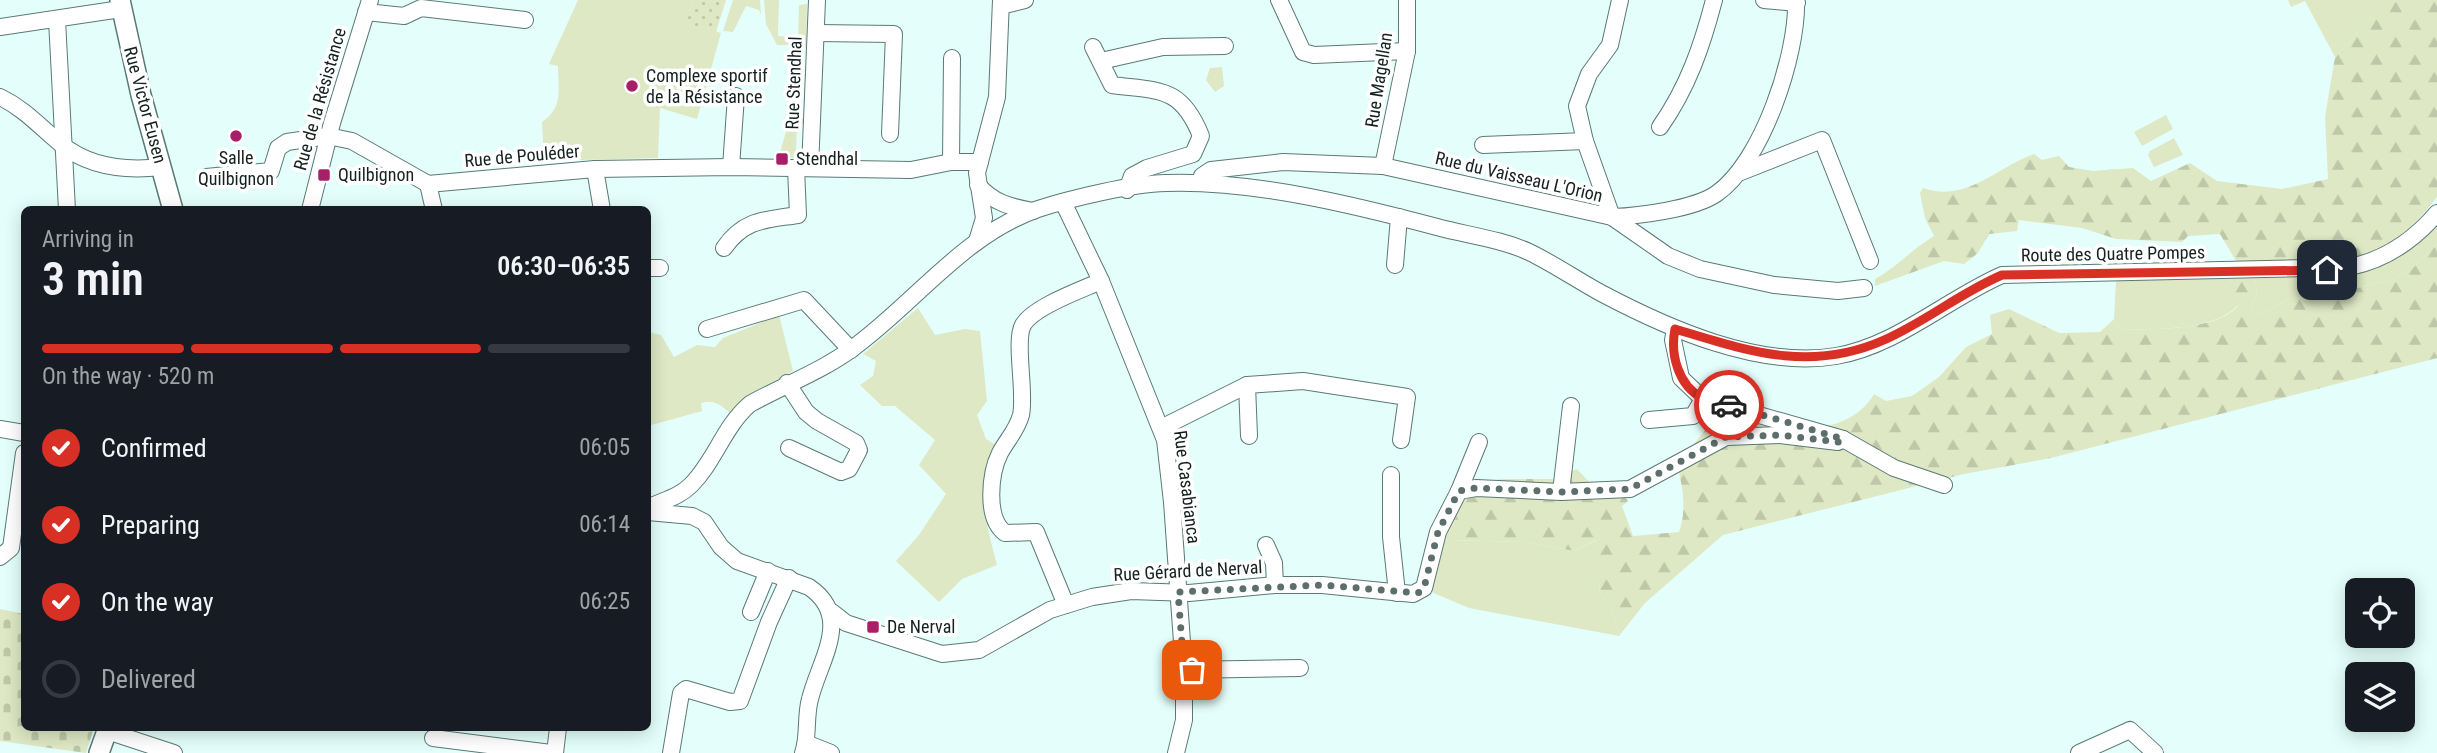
<!DOCTYPE html>
<meta charset="utf-8">
<style>
body{margin:0;font-family:"Roboto Condensed",sans-serif;background:#242831;color:#f1f3f6;height:100vh;display:flex;flex-direction:column;font-size:26px;white-space:nowrap}
*{box-sizing:border-box;margin:0}
p{font-size:23px;color:#9ea1a6}
.icon{flex:none;width:38px;height:38px;fill:none;stroke:currentColor;stroke-width:2;stroke-linecap:round;stroke-linejoin:round}
.map{position:relative;flex:1;overflow:hidden}
.details{position:absolute;left:21px;top:206px;width:630px;height:525px;display:flex;flex-direction:column;background:#171b24;border-radius:10px;box-shadow:0 4px 18px #0003}
.details>*{flex:none}
.fabs{position:absolute;left:2345px;top:578px;display:grid;gap:14px}
.fabs a{display:grid;place-items:center;width:70px;height:70px;border-radius:10px;background:#171b24;box-shadow:0 4px 18px #0003;font-size:35px}
.pin{position:absolute;display:grid;place-items:center;width:60px;height:60px;color:#fff;margin:-30px;border-radius:14px;box-shadow:0 4px 10px #0006}
.courier{position:absolute;display:grid;place-items:center;width:70px;height:70px;margin:-35px;border:5px solid #d93025;border-radius:50%;background:#fff;color:#222;box-shadow:0 2px 9px #0007}
.headline em{font-style:normal;font-weight:600}
.headline div{display:flex;flex-direction:column-reverse}
.headline{display:flex;align-items:center;justify-content:space-between;height:119px;padding:0 21px}
h1{font-size:46px;font-weight:600;line-height:52px}
.bar{display:grid;grid-template-columns:repeat(4,1fr);gap:10px 7px;align-content:center;height:84px;padding:0 21px}
.bar i{height:9px;border-radius:5px;background:#363941}
.bar .current{background:#d93025}
.bar p{grid-column:span 4}
ol{padding:0 21px;list-style:none}
li{display:flex;align-items:center;gap:21px;height:77px}
li p{margin-inline-start:auto}
li .icon{padding:7px;border-radius:50%;background:#d93025;color:#fff;stroke-width:4}
li:last-child{color:#9ea1a6}
li i{width:38px;height:38px;border:4px solid #363941;border-radius:50%}
.map>svg:first-child{display:block}
.green{fill:#dee8c4}
.forest{fill:url(#forest-firs)}
.cemetery{fill:url(#cemetery-stones)}
.garden{fill:url(#garden-dots)}
.lines{fill:none;stroke-linecap:round;stroke-linejoin:round}
.minor-casing{stroke:#5a7975;stroke-width:18}
.major-casing{stroke:#5a7975;stroke-width:22}
.minor{stroke:#fff;stroke-width:16}
.major{stroke:#fff;stroke-width:19}
.done{stroke:#5d6f6c;stroke-width:7;stroke-dasharray:0 12.6}
.route{stroke:#d93025;stroke-width:9}
.poi-dot{fill:#a71f67;stroke:#fff;stroke-width:2.5}
.labels{text-anchor:middle;stroke-width:7;stroke-linejoin:round;paint-order:stroke}
.poi-label{font-size:18px;fill:#14211f;stroke:#fff;text-anchor:start}
.street-label{font-size:18px;fill:#14211f;stroke:#fff}
</style>
<div class="map">
<svg width="2437" height="753" viewBox="0 0 2437 753">
<defs>
<pattern id="forest-firs" width="22" height="20" patternUnits="userSpaceOnUse" patternTransform="scale(1.75)"><rect width="22" height="20" fill="#dee8c4"/><path d="M5 1l3.5 6h-7zM16 11l3.5 6h-7z" fill="#bec7a8"/></pattern>
<pattern id="cemetery-stones" width="16" height="16" patternUnits="userSpaceOnUse" patternTransform="scale(1.75)"><rect width="16" height="16" fill="#dee8c4"/><path d="M2 7V4a2 2 0 0 1 4 0v3zM10 15v-3a2 2 0 0 1 4 0v3z" fill="#bec7a8"/></pattern>
<pattern id="garden-dots" width="8" height="8" patternUnits="userSpaceOnUse" patternTransform="scale(1.75)"><rect width="8" height="8" fill="#dee8c4"/><path d="M2 2h.1M6 6h.1" fill="none" stroke="#bec7a8" stroke-width="1.8" stroke-linecap="round"/></pattern>
</defs>
<rect width="100%" height="100%" fill="#e4fffb"/>
<g class="green">
<path d="M 578,0 L 693,0 L 687,23 L 721,33 L 697,119 L 660,108 L 658,158 L 544,161 L 542,122 C 564,107 558,90 558,66 L 549,64 Z"/>
<path d="M 733,0 L 760,0 L 761,15 L 759,10 L 746,6 L 733,32 L 723,31 Z"/>
<path d="M 764,0 L 779,0 L 778,36 L 792,37 L 793,45 L 777,45 L 766,24 Z"/>
<path d="M 2288,0 L 2387,0 L 2335,57 L 2305,1 L 2291,7 Z"/>
<path d="M 807,4 L 806,47 L 798,44 L 799,5 Z"/>
<path d="M 1222,67 L 1224,86 L 1215,92 L 1206,80 L 1210,68 Z"/>
<path d="M 2166,115 L 2173,129 L 2142,146 L 2134,132 Z"/>
<path d="M 790,118 L 804,119 L 804,124 L 797,124 L 796,153 L 804,160 L 779,156 Z"/>
<path d="M 2174,138 L 2183,155 L 2154,167 L 2148,155 L 2150,151 Z"/>
<path d="M 2437,223 L 2437,244 L 2412,269 L 2390,280 L 2328,295 L 2290,298 L 2263,314 L 2251,307 L 2257,294 L 2255,277 L 2345,276 L 2372,268 Z"/>
<path d="M 2233,278 L 2226,288 L 2238,305 C 2216,331 2153,329 2121,330 L 2114,319 L 2116,280 Z"/>
<path d="M 918,308 L 935,335 L 965,329 L 980,331 L 987,401 L 977,415 L 986,439 L 996,445 C 979,500 983,511 997,565 L 962,579 L 939,602 L 896,561 L 919,535 L 946,494 L 919,465 L 935,440 L 895,406 L 882,406 L 860,385 L 873,376 L 876,361 L 863,354 Z"/>
<path d="M 779,315 L 793,371 L 757,390 L 730,413 C 721,405 714,399 701,403 L 702,411 L 648,426 L 648,332 L 661,335 L 674,357 L 697,345 L 715,347 L 723,338 Z"/>
<path d="M 1434,535 L 1449,540 L 1525,542 L 1574,551 L 1597,540 L 1600,593 L 1611,607 L 1619,636 L 1469,608 L 1429,591 Z"/>
</g>
<g class="forest">
<path d="M 2387,0 L 2437,0 L 2437,197 C 2378,275 2323,263 2236,261 L 2220,234 L 2188,236 L 2182,242 L 2116,239 L 2082,228 L 2019,220 L 2017,231 L 1989,234 L 1978,253 L 1964,264 L 1944,261 L 1875,286 L 1875,279 C 1897,267 1912,249 1934,236 L 1925,218 L 1920,193 L 1923,188 C 1967,203 1995,168 2034,154 L 2042,160 L 2059,156 L 2069,167 L 2093,171 L 2133,168 L 2151,181 L 2190,163 L 2217,181 L 2282,189 L 2328,179 L 2325,117 L 2335,57 Z"/>
<path d="M 2437,244 L 2437,358 L 2051,458 L 1964,474 L 1723,535 L 1645,603 L 1619,636 L 1611,607 L 1600,593 L 1596,540 L 1574,551 L 1525,542 L 1449,540 L 1434,535 L 1454,485 L 1502,479 L 1555,479 L 1577,469 L 1593,486 L 1614,483 L 1628,501 L 1622,506 L 1633,536 L 1679,532 C 1687,510 1683,487 1677,465 L 1706,429 L 1713,398 C 1744,407 1783,423 1814,426 C 1836,429 1864,413 1874,394 L 1886,401 L 1912,396 L 1939,377 L 1966,347 L 1992,334 L 1990,315 L 2009,309 L 2059,333 L 2100,332 L 2114,319 L 2121,330 C 2153,329 2216,331 2238,306 L 2227,298 L 2226,288 L 2233,278 L 2255,277 L 2257,294 L 2251,307 L 2263,314 L 2290,298 L 2328,295 L 2390,280 L 2412,269 Z"/>
</g>
<path class="cemetery" d="M 0,609 L 24,614 L 24,728 L 94,728 L 86,753 L 0,741 Z"/>
<path class="garden" d="M 693,0 L 726,0 L 716,32 L 686,23 Z"/>
<g class="lines">
<defs>
<g id="minor">
<path d="M 1279,0 L 1303,52 L 1314,55 L 1407,51"/>
<path d="M 1620,0 L 1610,45 L 1589,74 L 1577,106 L 1585,141 L 1612,217 C 1639,216 1694,209 1716,194 C 1762,163 1798,54 1796,0"/>
<path d="M 1764,0 L 1797,3"/>
<path d="M 1001,6 L 1025,0"/>
<path d="M 366,12 L 404,16 L 421,8 L 525,20"/>
<path d="M 57,20 L 67,210"/>
<path d="M 0,27 L 114,10"/>
<path d="M 816,33 L 894,34 L 890,134"/>
<path d="M 1093,47 L 1112,85 C 1159,91 1181,86 1201,136 L 1193,154 L 1147,168 L 1132,176 L 1127,190"/>
<path d="M 1101,61 L 1163,47 L 1225,46"/>
<path d="M 0,97 C 25,109 40,127 61,144 C 89,167 126,171 161,167"/>
<path d="M 1660,127 C 1688,87 1702,46 1714,0"/>
<path d="M 1483,145 L 1585,141"/>
<path d="M 951,162 L 952,58"/>
<path d="M 1383,166 L 1407,51 L 1407,0"/>
<path d="M 731,167 L 736,96"/>
<path d="M 810,168 L 817,0"/>
<path d="M 595,169 L 602,210"/>
<path d="M 1741,172 L 1822,140 L 1870,261"/>
<path d="M 206,177 L 271,171 L 278,148 L 287,142 L 328,136 L 352,141 L 428,184 L 595,169 L 731,167 L 911,170 L 951,162 L 980,162"/>
<path d="M 1200,183 L 1202,176 L 1211,170 L 1283,162 L 1383,166 L 1612,217 L 1668,256 L 1700,269 L 1774,285 L 1838,291 L 1864,288"/>
<path d="M 428,184 L 434,210"/>
<path d="M 978,185 C 993,203 1011,207 1033,211"/>
<path d="M 1063,202 L 1101,281 L 1165,440 L 1172,502 L 1184,670 L 1184,720 L 1176,753"/>
<path d="M 310,210 L 332,123 L 370,0"/>
<path d="M 977,241 L 984,218 L 977,173 L 997,97 L 1001,0"/>
<path d="M 724,248 C 744,219 765,220 798,215 L 796,168"/>
<path d="M 1395,265 L 1399,217"/>
<path d="M 648,268 L 660,268"/>
<path d="M 707,329 L 804,300 L 851,350"/>
<path d="M 1675,329 L 1673,340 L 1681,378 L 1703,399 L 1843,439 L 1894,468 L 1944,485"/>
<path d="M 787,383 L 806,412 L 817,421 L 856,443 L 859,450 L 849,469 L 841,472 L 789,448"/>
<path d="M 1247,385 L 1249,436"/>
<path d="M 1649,420 L 1693,416 L 1703,399"/>
<path d="M 1161,428 L 1247,385 L 1303,381 L 1407,397 L 1401,440"/>
<path d="M 0,429 L 24,433"/>
<path d="M 1391,475 L 1391,537 L 1397,593"/>
<path d="M 1459,491 L 1479,442"/>
<path d="M 1561,492 L 1571,406"/>
<path d="M 648,508 C 663,500 678,498 691,485 C 715,461 724,426 750,404 C 784,385 822,371 853,348 C 915,303 963,235 1038,209 C 1072,198 1131,184 1166,183 C 1252,180 1354,205 1437,227 C 1466,235 1501,239 1529,252 C 1554,264 1577,280 1601,293 C 1667,328 1759,369 1836,356 C 1896,346 1947,299 2002,275 L 2350,267 C 2384,260 2414,240 2437,213"/>
<path d="M 648,512 L 692,516 L 704,522 L 721,547 L 737,561 L 809,587 C 853,617 820,659 810,699 C 805,717 809,736 803,753"/>
<path d="M 1266,545 L 1274,563 L 1275,585"/>
<path d="M 0,557 L 11,548 L 24,453"/>
<path d="M 1066,605 L 1036,532 L 1005,533 C 985,518 990,473 1000,453 C 1007,440 1017,430 1021,415 C 1026,392 1014,341 1023,325 C 1033,307 1081,290 1101,281"/>
<path d="M 751,612 L 768,571"/>
<path d="M 832,612 L 846,623 L 942,654 L 979,650 L 1050,610 L 1092,597 L 1131,591 L 1189,593 L 1275,585 L 1322,585 L 1413,594 L 1424,588 L 1438,532 L 1459,491 L 1476,488 L 1561,492 L 1630,489 L 1726,437 L 1780,435 L 1838,442 L 1843,439"/>
<path d="M 1184,670 L 1300,668"/>
<path d="M 107,731 L 174,753"/>
<path d="M 433,738 L 551,753"/>
<path d="M 806,743 L 831,753"/>
<path d="M 555,753 L 558,728"/>
<path d="M 671,753 L 681,693 L 686,689 L 730,702 L 740,701 L 769,622 L 789,578"/>
<path d="M 2079,753 L 2130,730 L 2155,753"/>
</g>
<g id="major">
<path d="M 120,0 L 141,95 L 173,210"/>
<path d="M 99,753 L 108,728"/>
</g>
</defs>
<use href="#minor" class="minor-casing"/>
<use href="#major" class="major-casing"/>
<use href="#minor" class="minor"/>
<use href="#major" class="major"/>
</g>
<g class="lines">
<path class="done" d="M 1192,670 L 1184,670 L 1178,592 L 1322,585 L 1418,593 L 1424,588 L 1438,532 L 1459,491 L 1476,488 L 1561,492 L 1630,489 L 1726,437 L 1780,435 L 1838,442 L 1843,439 L 1729,405"/>
<path class="route" d="M 1729,405 C 1721,403 1710,402 1702,398 C 1678,385 1670,354 1675,329 C 1748,351 1810,373 1884,340 C 1925,322 1960,293 2002,275 L 2327,270"/>
</g>
<g class="poi-dot">
<circle cx="632" cy="86" r="7"/>
<circle cx="236" cy="136" r="7"/>
<rect x="775" y="152" width="14" height="14" rx="3.5"/>
<rect x="317" y="168" width="14" height="14" rx="3.5"/>
<rect x="866" y="620" width="14" height="14" rx="3.5"/>
</g>
<g class="labels">
<g class="poi-label">
<text x="646" y="82">Complexe sportif<tspan x="646" dy="21">de la Résistance</tspan></text>
<text x="236" y="164" text-anchor="middle">Salle<tspan x="236" dy="21">Quilbignon</tspan></text>
<text x="796" y="165">Stendhal</text>
<text x="338" y="181">Quilbignon</text>
<text x="887" y="633">De Nerval</text>
</g>
<g class="street-label">
<text transform="translate(1379 80) rotate(-81)" y="6">Rue Magellan</text>
<text transform="translate(794 83) rotate(-88)" y="6">Rue Stendhal</text>
<text transform="translate(320 99) rotate(-74)" y="6">Rue de la Résistance</text>
<text transform="translate(145 105) rotate(75)" y="6">Rue Victor Eusen</text>
<text transform="translate(522 156) rotate(-5)" y="6">Rue de Pouléder</text>
<text transform="translate(1519 177) rotate(13)" y="6">Rue du Vaisseau L'Orion</text>
<text transform="translate(2113 254) rotate(-1)" y="6">Route des Quatre Pompes</text>
<text transform="translate(1187 487) rotate(83)" y="6">Rue Casabianca</text>
<text transform="translate(1188 571) rotate(-3)" y="6">Rue Gérard de Nerval</text>
</g>
</g>
</svg>
<div class="fabs">
<a><svg class="icon" aria-label="locate" viewBox="0 0 24 24"><circle cx="12" cy="12" r="6"/><path d="M12 2v4M12 18v4M2 12h4M18 12h4"/></svg></a>
<a><svg class="icon" aria-label="layers" viewBox="0 0 24 24"><path d="M12 4l9 5-9 5-9-5zM3 14l9 5 9-5"/></svg></a>
</div>
<div class="pin" style="left:1192px;top:670px;background:#ea580c"><svg class="icon" aria-label="bag" viewBox="0 0 24 24"><path d="M5 8h14l-1 12H6zM9 8a3 3 0 0 1 6 0"/></svg></div>
<div class="pin" style="left:2327px;top:270px;background:#1f2937"><svg class="icon" aria-label="home" viewBox="0 0 24 24"><path d="M3 11l9-7 9 7M6 9v11h12V9"/></svg></div>
<div class="courier" style="left:1729px;top:405px"><svg class="icon" aria-label="car" viewBox="0 0 24 24"><path d="M5 17H2v-5l4-1 3-4h7l3 4 3 1v5h-3M9 17h6M6 11h13"/><circle cx="7" cy="17" r="2"/><circle cx="17" cy="17" r="2"/></svg></div>
<section class="details">
<div class="headline"><div><h1>3 min</h1><p>Arriving in</p></div><em>06:30–06:35</em></div>
<div class="bar"><i class="current"></i><i class="current"></i><i class="current"></i><i></i><p>On the way · 520 m</p></div>
<ol>
<li><svg class="icon" aria-label="check" viewBox="0 0 24 24"><path d="M5 12l5 5 9-10"/></svg>Confirmed<p>06:05</p></li>
<li><svg class="icon" aria-label="check" viewBox="0 0 24 24"><path d="M5 12l5 5 9-10"/></svg>Preparing<p>06:14</p></li>
<li><svg class="icon" aria-label="check" viewBox="0 0 24 24"><path d="M5 12l5 5 9-10"/></svg>On the way<p>06:25</p></li>
<li><i></i>Delivered</li>
</ol>
</section>
</div>
